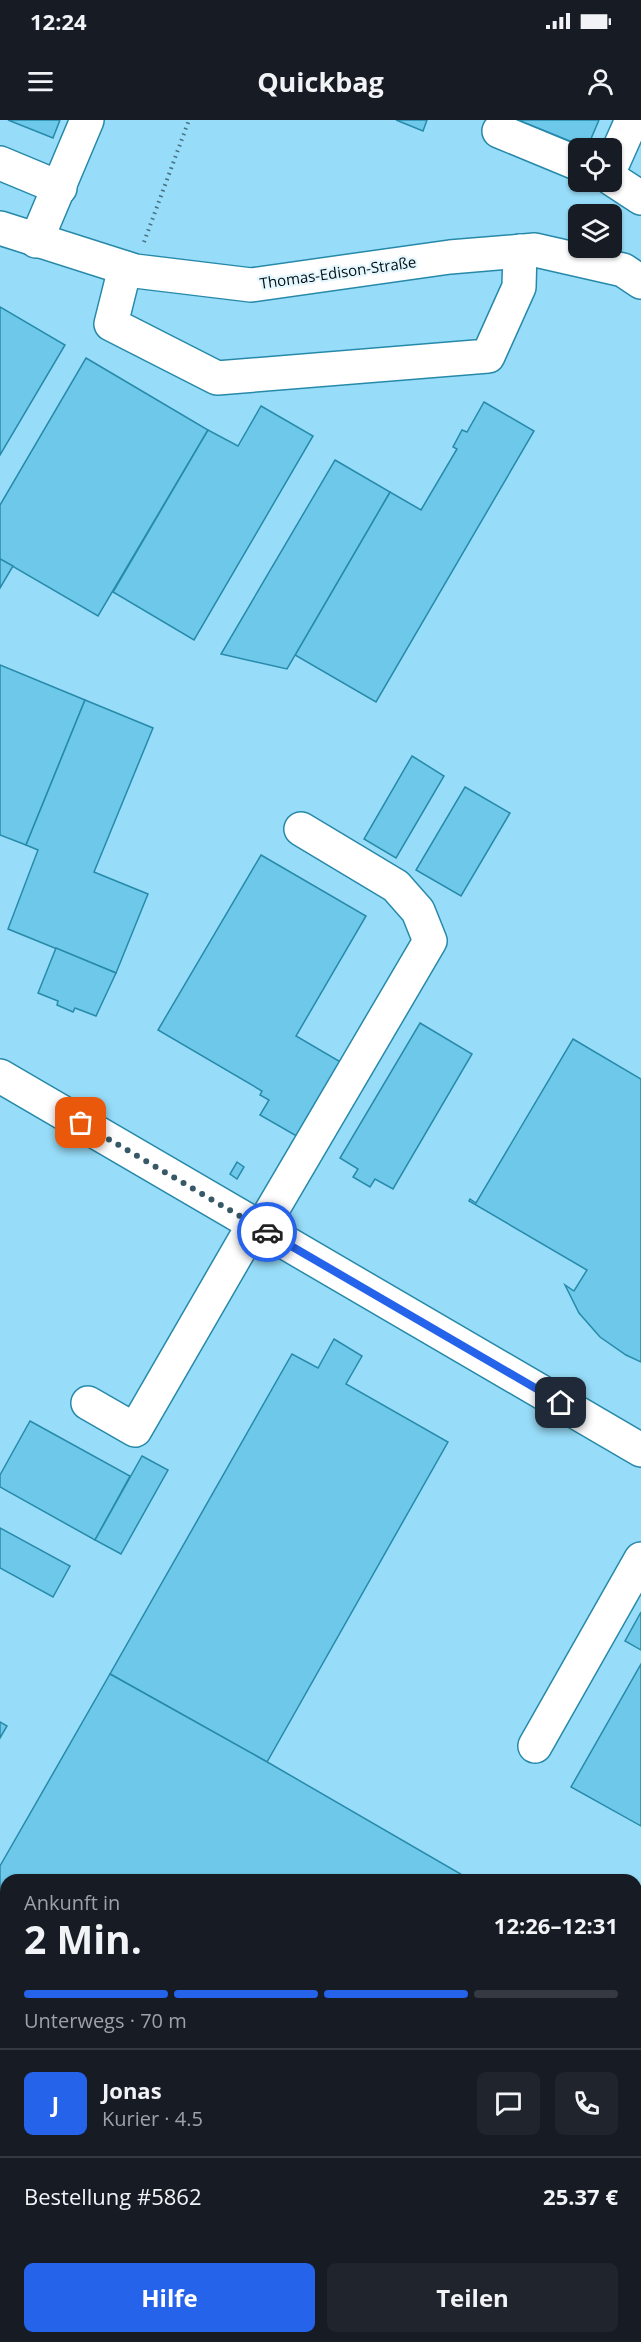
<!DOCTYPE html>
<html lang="de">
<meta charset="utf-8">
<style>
body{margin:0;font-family:"Open Sans",sans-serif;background:#20242c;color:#f1f3f6;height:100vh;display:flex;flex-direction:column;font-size:22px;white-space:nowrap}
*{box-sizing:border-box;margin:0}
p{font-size:20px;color:#9ea1a6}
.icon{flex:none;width:33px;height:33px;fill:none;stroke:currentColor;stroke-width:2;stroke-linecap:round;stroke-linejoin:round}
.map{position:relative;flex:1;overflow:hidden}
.side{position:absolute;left:0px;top:1754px;width:642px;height:470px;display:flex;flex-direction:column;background:#171b24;border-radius:18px 18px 0 0;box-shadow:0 2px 4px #0004}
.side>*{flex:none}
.fabs{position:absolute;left:568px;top:18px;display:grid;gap:12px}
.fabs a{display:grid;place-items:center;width:54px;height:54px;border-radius:9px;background:#171b24;box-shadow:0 2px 4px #0004;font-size:30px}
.pin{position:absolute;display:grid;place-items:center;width:51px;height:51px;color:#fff;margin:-26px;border-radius:12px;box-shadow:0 3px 9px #0006}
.courier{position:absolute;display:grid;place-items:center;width:60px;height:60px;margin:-30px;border:4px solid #2563eb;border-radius:50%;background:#fff;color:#222;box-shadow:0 2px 8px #0007}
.headline em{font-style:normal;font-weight:700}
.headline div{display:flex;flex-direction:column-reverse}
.headline{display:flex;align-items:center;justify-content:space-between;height:102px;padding:0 24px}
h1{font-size:39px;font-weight:700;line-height:45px}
.bar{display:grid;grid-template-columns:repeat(4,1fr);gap:9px 6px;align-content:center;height:72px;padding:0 24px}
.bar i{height:8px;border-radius:4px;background:#363941}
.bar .current{background:#2563eb}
.bar p{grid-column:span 4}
.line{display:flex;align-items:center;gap:15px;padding:0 24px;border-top:2px solid #363941}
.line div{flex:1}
.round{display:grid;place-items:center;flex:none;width:63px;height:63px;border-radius:9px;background:#20242c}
.action{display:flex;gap:12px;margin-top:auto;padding:12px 24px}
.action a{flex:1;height:69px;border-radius:9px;background:#2563eb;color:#fff;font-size:24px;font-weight:700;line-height:69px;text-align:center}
.action a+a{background:#20242c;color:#f1f3f6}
.status{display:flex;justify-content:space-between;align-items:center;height:42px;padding:0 30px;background:#171b24;direction:ltr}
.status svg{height:16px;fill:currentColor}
header{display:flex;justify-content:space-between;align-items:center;height:78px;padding:0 24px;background:#171b24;font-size:27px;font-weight:700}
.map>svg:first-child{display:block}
.building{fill:#6dc8ea;stroke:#288aaa;stroke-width:1.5}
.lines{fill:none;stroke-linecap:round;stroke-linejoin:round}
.minor-casing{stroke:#2789a9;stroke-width:36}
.path{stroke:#466f80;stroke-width:4;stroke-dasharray:1.5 4.5;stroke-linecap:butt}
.minor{stroke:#fff;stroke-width:33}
.done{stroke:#365867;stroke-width:6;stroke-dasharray:0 10.8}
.route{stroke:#2563eb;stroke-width:8}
.labels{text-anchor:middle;stroke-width:4.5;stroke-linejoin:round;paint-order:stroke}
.street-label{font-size:15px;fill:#011118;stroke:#e5f6fd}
</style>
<div class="status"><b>12:24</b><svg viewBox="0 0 49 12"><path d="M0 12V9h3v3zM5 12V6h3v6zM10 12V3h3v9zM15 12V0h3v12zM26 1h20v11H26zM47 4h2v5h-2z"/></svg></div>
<header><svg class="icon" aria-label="menu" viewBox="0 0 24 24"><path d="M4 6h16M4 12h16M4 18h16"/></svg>Quickbag<svg class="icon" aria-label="person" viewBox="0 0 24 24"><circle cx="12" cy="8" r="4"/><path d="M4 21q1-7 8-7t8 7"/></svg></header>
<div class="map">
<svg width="641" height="2222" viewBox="0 0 641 2222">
<rect width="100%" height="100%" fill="#97ddf9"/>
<g class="building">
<path d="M 8,0 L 60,0 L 53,18 Z"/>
<path d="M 396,0 L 427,0 L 423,11 Z"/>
<path d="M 518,0 L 599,0 L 587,28 Z"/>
<path d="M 0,187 L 65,225 L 0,335 Z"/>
<path d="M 86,238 L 208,310 L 98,496 L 0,439 L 0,385 Z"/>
<path d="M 484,282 L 534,311 L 376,582 L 295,535 L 390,372 L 421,390 L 457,329 L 453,327 L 462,310 L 467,312 Z"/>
<path d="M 261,286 L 313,316 L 194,520 L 113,472 L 208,310 L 238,326 Z"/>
<path d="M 335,340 L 390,372 L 287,549 L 221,534 Z"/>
<path d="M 0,439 L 13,446 L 0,468 Z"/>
<path d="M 0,545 L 85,580 L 26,725 L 0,715 Z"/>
<path d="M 85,580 L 153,608 L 94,752 L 148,774 L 116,853 L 8,809 L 38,730 L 26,725 Z"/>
<path d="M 412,636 L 444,656 L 396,738 L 364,719 Z"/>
<path d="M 465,667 L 510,693 L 461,776 L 416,750 Z"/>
<path d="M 261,735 L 366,796 L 296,916 L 344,944 L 300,1018 L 260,995 L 269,980 L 260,975 L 262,971 L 158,910 Z"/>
<path d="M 56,828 L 116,853 L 96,896 L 75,888 L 73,892 L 57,885 L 58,881 L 38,873 Z"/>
<path d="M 420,903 L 472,934 L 393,1069 L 375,1059 L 370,1067 L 353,1057 L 358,1049 L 340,1038 Z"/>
<path d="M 573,919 L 641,959 L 641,1242 L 626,1235 L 600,1217 L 579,1193 L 565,1165 L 574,1171 L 587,1150 L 469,1081 L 470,1079 L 476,1083 Z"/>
<path d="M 237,1042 L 244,1047 L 237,1059 L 230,1054 Z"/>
<path d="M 334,1219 L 362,1236 L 346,1264 L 448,1322 L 267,1642 L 110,1554 L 292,1234 L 318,1248 Z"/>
<path d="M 30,1301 L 130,1356 L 95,1420 L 0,1367 L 0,1355 Z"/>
<path d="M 142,1336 L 168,1350 L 121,1434 L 95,1420 Z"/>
<path d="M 0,1408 L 70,1446 L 53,1477 L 0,1448 Z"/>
<path d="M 641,1492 L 641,1530 L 625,1521 Z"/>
<path d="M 641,1544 L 641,1706 L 571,1667 Z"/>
<path d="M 110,1554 L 269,1643 L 471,1760 L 6,1760 L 6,1849 L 0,1846 L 0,1746 Z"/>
<path d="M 0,1602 L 7,1606 L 0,1618 Z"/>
<path d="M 636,1854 L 641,1856 L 641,2077 L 636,2085 Z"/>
<path d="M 0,2044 L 6,2048 L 6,2077 L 0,2087 Z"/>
<path d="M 25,2217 L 136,2217 L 133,2222 L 22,2222 Z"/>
<path d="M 192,2217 L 204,2217 L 212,2222 L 189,2222 Z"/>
</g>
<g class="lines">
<defs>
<g id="minor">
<path d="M 499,11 L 579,44"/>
<path d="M 0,43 L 60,68"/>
<path d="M 612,45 L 632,0"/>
<path d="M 612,59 L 641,78"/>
<path d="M 0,108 L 135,151 L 251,165 L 450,137 L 535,130 L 623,150 L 641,162"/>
<path d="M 36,121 L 87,0"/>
<path d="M 125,148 L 111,204 L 217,258 L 488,236 L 519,167 L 520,131"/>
<path d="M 0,956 L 641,1330"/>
<path d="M 261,1109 L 430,821 L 418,791 L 396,766 L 301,709"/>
<path d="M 88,1283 L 135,1310 L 254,1104"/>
<path d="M 535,1626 L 641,1439"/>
<path d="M 0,1944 L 6,1948"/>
<path d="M 0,2181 L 6,2171"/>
<path d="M 394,2217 L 401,2222"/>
</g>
</defs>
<use href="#minor" class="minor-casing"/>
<path class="path" d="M 144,122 L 189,0"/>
<use href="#minor" class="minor"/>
</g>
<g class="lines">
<path class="done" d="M 81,1003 L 267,1112"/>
<path class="route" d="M 267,1112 L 561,1283"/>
</g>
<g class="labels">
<g class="street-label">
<text transform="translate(338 153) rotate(-8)" y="5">Thomas-Edison-Straße</text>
</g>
</g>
</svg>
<div class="fabs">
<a><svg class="icon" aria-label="locate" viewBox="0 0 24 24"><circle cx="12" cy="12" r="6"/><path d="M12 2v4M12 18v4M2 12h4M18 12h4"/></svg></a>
<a><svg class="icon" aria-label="layers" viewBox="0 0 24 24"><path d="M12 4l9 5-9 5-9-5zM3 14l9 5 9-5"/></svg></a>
</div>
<div class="pin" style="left:81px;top:1003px;background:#ea580c"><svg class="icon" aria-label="bag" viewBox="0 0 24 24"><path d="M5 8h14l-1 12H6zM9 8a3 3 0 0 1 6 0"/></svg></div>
<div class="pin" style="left:561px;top:1283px;background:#1f2937"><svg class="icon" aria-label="home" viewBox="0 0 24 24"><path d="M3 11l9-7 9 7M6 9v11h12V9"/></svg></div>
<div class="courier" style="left:267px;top:1112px"><svg class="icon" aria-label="car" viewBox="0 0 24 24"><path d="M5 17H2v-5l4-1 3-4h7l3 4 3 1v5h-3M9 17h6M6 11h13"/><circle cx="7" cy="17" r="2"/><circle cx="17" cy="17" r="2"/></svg></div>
<section class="side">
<div class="headline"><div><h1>2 Min.</h1><p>Ankunft in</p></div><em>12:26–12:31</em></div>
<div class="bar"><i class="current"></i><i class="current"></i><i class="current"></i><i></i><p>Unterwegs · 70 m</p></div>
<div class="line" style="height:108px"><b class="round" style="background:#2563eb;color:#fff">J</b><div><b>Jonas</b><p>Kurier · 4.5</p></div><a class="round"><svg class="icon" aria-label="chat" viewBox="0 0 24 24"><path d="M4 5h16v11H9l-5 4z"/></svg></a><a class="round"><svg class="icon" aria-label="phone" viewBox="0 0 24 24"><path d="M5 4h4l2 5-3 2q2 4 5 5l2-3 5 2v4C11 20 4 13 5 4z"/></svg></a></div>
<div class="line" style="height:78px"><div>Bestellung #5862</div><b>25.37 €</b></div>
<div class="action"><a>Hilfe</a><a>Teilen</a></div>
</section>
</div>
